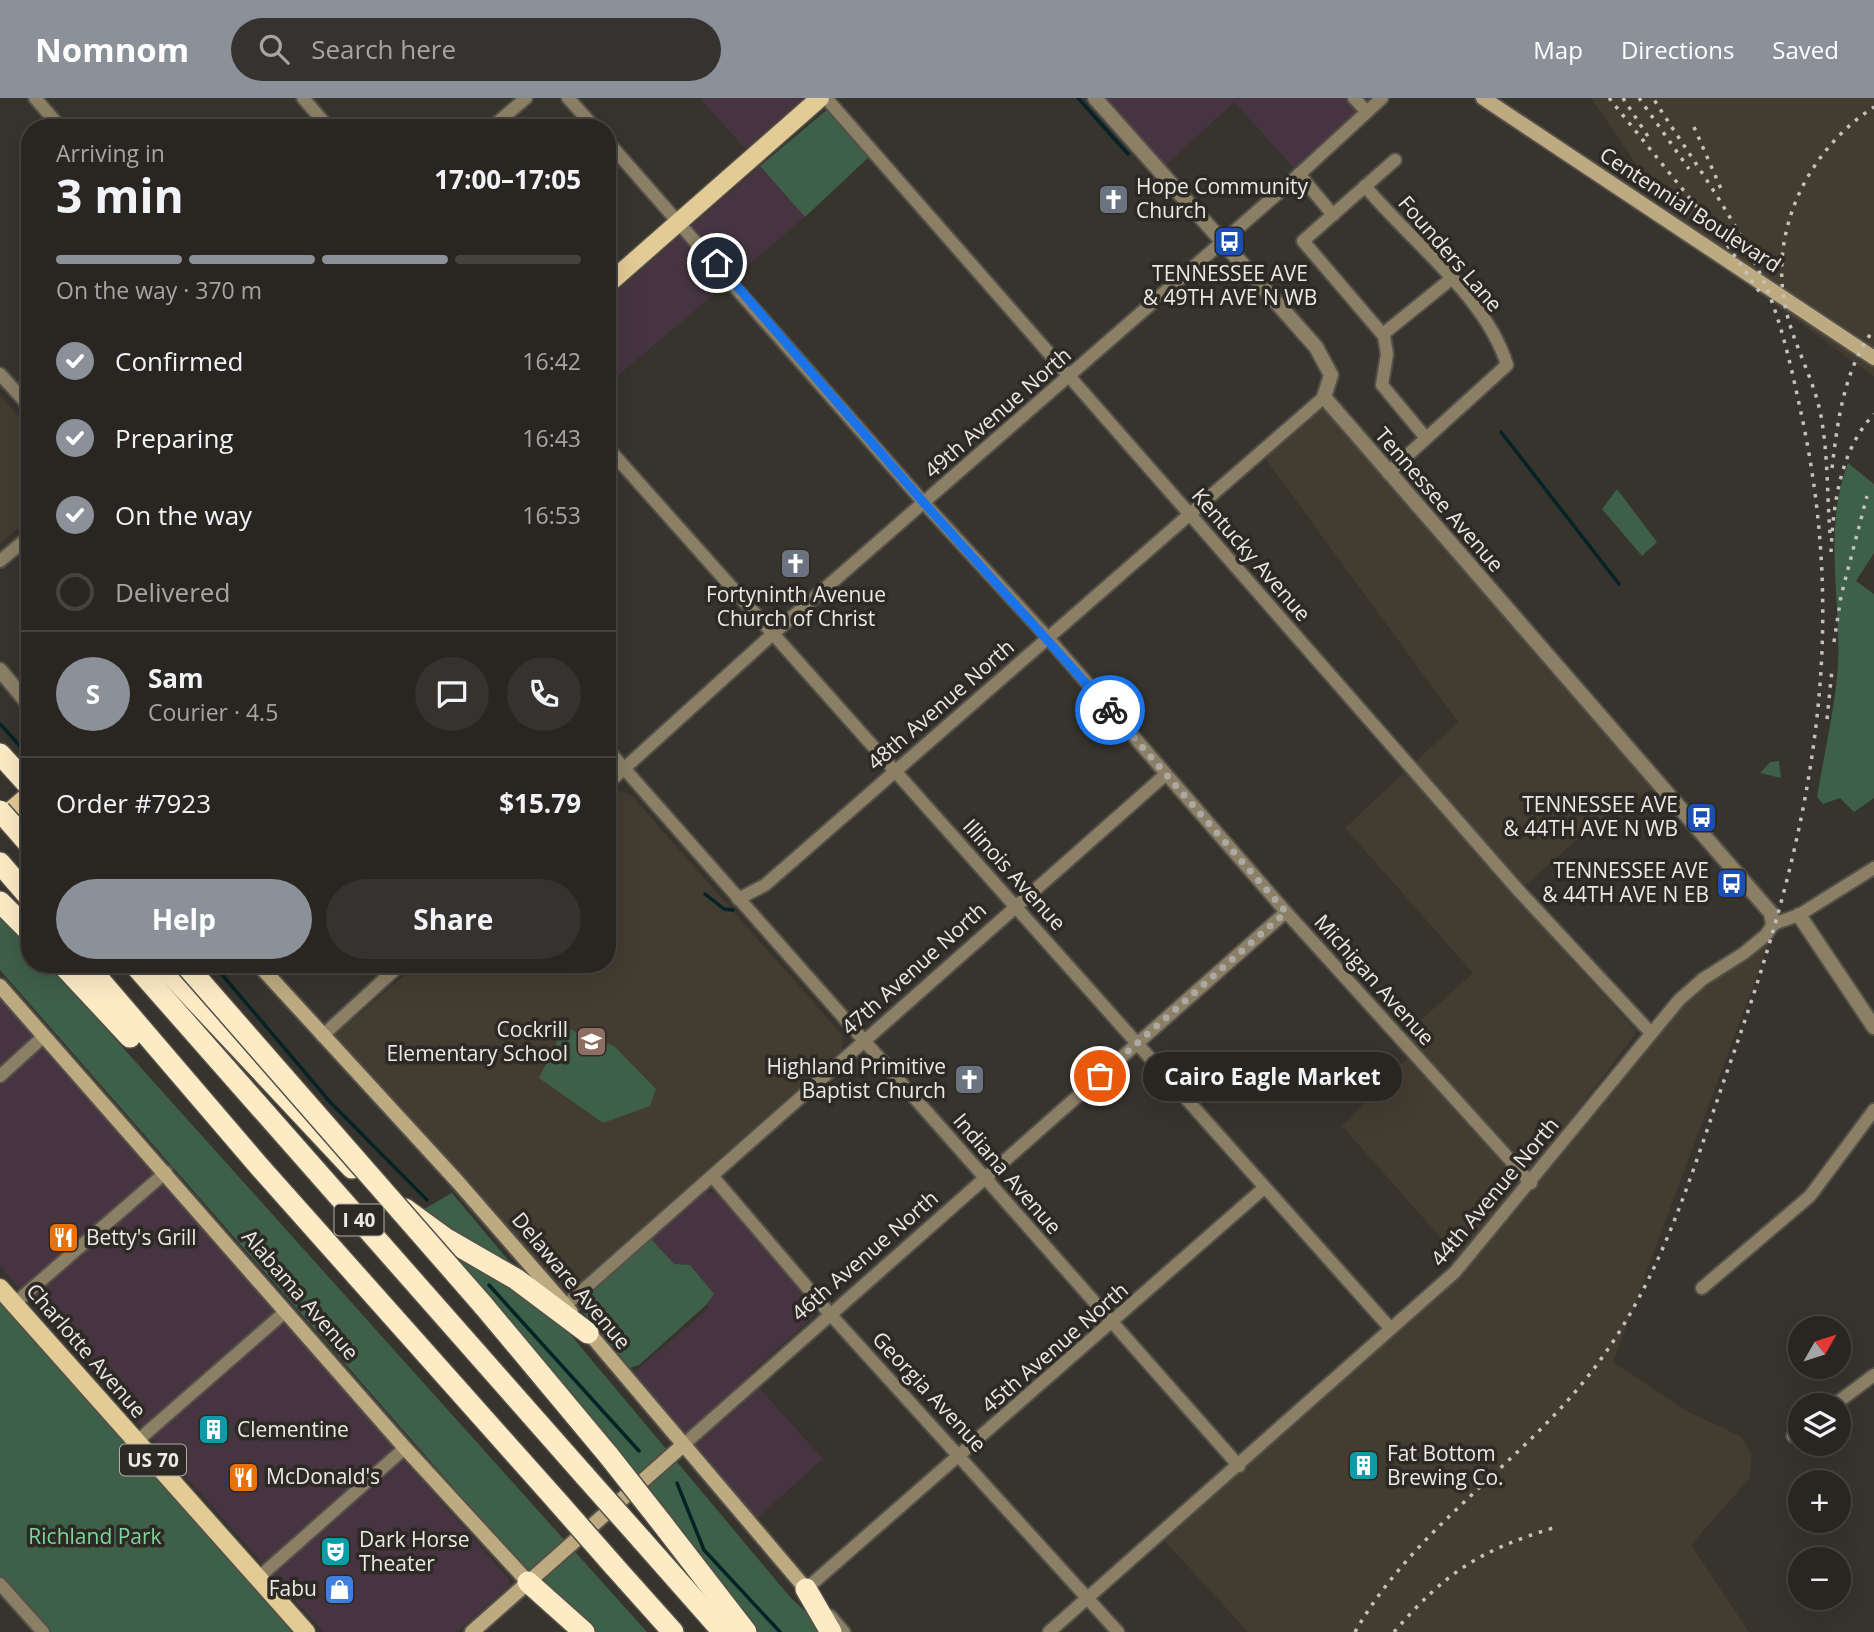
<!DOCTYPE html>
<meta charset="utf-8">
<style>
body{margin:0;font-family:"Open Sans",sans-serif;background:#35322f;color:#f1f3f6;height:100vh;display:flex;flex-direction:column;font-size:26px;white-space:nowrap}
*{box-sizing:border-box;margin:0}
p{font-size:23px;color:#a5a5a5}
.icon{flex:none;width:38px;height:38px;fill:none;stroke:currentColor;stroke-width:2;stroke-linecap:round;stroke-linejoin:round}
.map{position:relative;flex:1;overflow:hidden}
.drawer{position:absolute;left:21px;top:21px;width:595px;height:854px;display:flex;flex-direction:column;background:#292622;border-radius:28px;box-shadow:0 7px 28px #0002,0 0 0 2px #454340}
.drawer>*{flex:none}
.needle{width:46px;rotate:51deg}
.controls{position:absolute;left:1788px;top:1218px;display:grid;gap:14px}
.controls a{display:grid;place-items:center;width:63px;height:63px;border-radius:50%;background:#292622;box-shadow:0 7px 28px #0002,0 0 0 2px #454340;font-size:35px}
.pin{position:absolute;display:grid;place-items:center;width:60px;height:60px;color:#fff;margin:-30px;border:4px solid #fff;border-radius:50%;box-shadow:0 2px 7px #0007}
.courier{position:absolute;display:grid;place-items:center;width:70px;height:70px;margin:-35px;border:5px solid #1a73e8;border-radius:50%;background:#fff;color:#222;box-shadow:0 2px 9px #0007}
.bubble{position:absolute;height:49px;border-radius:24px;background:#292622;box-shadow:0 7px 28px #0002,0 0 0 2px #454340;font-size:23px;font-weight:700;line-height:49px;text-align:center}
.head em{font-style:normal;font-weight:700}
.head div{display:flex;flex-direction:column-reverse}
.head{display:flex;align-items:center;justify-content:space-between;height:119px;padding:0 35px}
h1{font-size:46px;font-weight:700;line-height:52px}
.bar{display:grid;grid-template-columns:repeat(4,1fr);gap:10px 7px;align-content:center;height:84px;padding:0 35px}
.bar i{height:9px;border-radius:5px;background:#454340}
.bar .active{background:#8c9099}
.bar p{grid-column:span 4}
.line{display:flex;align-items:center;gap:18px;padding:0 35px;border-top:2px solid #454340}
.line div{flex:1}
.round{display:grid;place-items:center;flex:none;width:74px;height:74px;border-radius:37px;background:#35322f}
ol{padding:0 35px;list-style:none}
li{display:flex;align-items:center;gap:21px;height:77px}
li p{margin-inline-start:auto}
li .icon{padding:7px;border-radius:50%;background:#8c9099;color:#fff;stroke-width:4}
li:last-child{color:#a5a5a5}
li i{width:38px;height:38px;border:4px solid #454340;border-radius:50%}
.action{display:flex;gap:14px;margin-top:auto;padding:14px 35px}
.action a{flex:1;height:80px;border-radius:42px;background:#8c9099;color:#fff;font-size:28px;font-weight:700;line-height:80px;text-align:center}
.action a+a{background:#35322f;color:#f1f3f6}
header{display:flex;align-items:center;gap:42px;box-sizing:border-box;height:98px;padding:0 35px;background:#8c9099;color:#fff}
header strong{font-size:33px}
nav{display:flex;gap:38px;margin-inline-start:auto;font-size:24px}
.search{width:490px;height:63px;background:#35322f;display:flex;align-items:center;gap:18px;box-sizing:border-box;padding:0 24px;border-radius:38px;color:#a5a5a5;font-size:26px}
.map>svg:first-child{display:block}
.commercial{fill:#463540}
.built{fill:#433c31}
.green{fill:#3e5f48}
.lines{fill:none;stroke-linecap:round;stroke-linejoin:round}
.stream{stroke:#052227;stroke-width:3.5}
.minor-casing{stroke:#54504a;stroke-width:16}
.tertiary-casing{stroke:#54504a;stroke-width:18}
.secondary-casing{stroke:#54504a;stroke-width:18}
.primary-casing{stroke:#54504a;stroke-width:21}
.motorway-casing{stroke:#54504a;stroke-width:24}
.minor{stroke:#8b8066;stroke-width:12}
.tertiary{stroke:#8b8066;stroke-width:14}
.secondary{stroke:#bdaa81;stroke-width:14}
.primary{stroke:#e3cb96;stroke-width:18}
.motorway{stroke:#fcebc5;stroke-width:21}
.rail{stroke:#c5c2be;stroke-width:3.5;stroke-dasharray:3.5 7;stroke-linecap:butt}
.motorway-bridge-casing{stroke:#54504a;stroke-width:24;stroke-linecap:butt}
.motorway-bridge{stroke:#fcebc5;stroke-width:21}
.done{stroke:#aca9a5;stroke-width:7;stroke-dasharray:0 12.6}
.route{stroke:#1a73e8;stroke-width:9}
.labels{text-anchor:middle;stroke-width:7;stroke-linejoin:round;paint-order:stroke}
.shield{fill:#2d2924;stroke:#b2afab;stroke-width:2}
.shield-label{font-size:19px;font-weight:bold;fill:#ebe8e5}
.poi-label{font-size:21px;fill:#ebe8e5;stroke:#2d2924;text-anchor:start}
.street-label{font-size:21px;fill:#ebe8e5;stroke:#2d2924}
.park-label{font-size:21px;fill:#7fd69d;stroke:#2d2924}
</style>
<header>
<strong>Nomnom</strong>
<div class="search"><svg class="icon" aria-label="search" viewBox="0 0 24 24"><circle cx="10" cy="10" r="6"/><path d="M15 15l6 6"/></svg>Search here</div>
<nav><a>Map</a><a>Directions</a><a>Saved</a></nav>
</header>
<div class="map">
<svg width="1874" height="1534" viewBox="0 0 1874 1534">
<rect width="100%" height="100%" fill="#37332d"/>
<g class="commercial">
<path d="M 700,0 L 820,0 L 753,60 Z"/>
<path d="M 1097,0 L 1375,0 L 1299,76 L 1234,4 L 1161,72 Z"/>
<path d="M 760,68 L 805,119 L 607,287 L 607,201 Z"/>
<path d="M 0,900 L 508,1480 L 510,1487 L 457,1534 L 323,1534 L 0,1168 Z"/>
<path d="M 711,1094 L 717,1096 L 817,1210 L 814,1218 L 748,1277 L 823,1361 L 756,1421 L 632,1276 L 709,1210 L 651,1141 L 703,1095 Z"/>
</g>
<g class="built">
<path d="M 1591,0 L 1874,0 L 1874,279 L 1689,144 Z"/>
<path d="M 0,297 L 30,331 L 30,419 L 0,446 Z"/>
<path d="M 1324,299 L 1661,686 L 1599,722 L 1519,793 L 1533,819 L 1637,934 L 1478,1144 L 1679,902 L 1777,824 L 1613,1264 L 1687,1313 L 1742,1339 L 1752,1358 L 1749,1381 L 1691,1447 L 1749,1534 L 1248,1534 L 1160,1438 L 1463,1165 L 1342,1028 L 1413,954 L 1401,940 L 1473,875 L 1345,730 L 1458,624 L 1261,355 Z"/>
<path d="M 618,692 L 631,697 L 842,937 L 843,945 L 841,953 L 566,1196 L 338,944 L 335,937 L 417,866 L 607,866 L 607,701 Z"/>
</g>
<g class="green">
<path d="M 828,11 L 870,58 L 805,119 L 760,68 Z"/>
<path d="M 1848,365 L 1874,386 L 1874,455 L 1856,483 L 1874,496 L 1874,700 L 1854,714 L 1840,700 L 1823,706 L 1817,699 C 1824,656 1835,611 1838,567 C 1841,501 1823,429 1848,365 Z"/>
<path d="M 1617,391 L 1657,444 L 1642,458 L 1602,411 Z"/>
<path d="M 1779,663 L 1781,680 L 1760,675 L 1770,664 Z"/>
<path d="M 0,817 L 30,849 L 30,866 L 46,866 L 99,923 L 647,1534 L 580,1534 L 0,872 Z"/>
<path d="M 564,929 L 614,948 L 656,991 L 650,1008 L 603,1025 L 539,980 Z"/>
<path d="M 452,1095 L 790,1499 L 827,1534 L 754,1534 L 596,1326 L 419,1114 Z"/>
<path d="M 651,1141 L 674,1166 L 690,1167 L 714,1196 L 706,1207 L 639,1267 L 630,1270 L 577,1207 Z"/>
<path d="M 0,1190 L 306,1534 L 42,1534 L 0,1486 Z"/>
</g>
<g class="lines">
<g class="stream">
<path d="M 1078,0 L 1128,56"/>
<path d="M 1501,334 L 1619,486"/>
<path d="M 0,626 L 30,659"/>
<path d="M 705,796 L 724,811 L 733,812"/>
<path d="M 213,866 L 331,1005 L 427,1102"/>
<path d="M 489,1187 L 639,1353"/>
<path d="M 677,1385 L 704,1452 L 780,1534"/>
</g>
<defs>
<g id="minor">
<path d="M 35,0 L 61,30"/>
<path d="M 303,0 L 329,30"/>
<path d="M 568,0 L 595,30"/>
<path d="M 826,0 L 1519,793 L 1651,935"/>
<path d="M 1354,0 L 1367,14"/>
<path d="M 491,30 L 526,0"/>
<path d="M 607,43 L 924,405 L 1048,540 L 1286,814 L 1531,1085"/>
<path d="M 1395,62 L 1303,143 L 1384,238 L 1387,256 L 1382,287 L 1426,340"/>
<path d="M 1299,76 L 1333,117"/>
<path d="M 1365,88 C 1410,143 1486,198 1507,267 L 1388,375"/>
<path d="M 1383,236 L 1451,181"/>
<path d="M 0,276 L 30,309"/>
<path d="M 607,349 L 1390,1230"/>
<path d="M 0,463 L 30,438"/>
<path d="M 607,651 L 1239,1368"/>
<path d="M 607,686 L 775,534 L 1292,83 L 1382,0"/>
<path d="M 738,801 L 765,787 L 1324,299"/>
<path d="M 322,938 L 401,866"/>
<path d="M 0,978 L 44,938"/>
<path d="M 713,1079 L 830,1216 L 1118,1534"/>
<path d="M 1702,1190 L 1810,1098 L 1874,1012"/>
<path d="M 14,1206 L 166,1074"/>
<path d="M 566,1207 L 1165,677"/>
<path d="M 1834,1307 L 1874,1277"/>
<path d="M 1793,1338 L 1801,1332"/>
<path d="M 136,1344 L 286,1213"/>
<path d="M 682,1348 L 1286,814"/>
<path d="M 258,1480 L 405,1350"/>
<path d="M 0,1486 L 43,1534"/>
<path d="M 811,1496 L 806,1491 L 1264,1090"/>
<path d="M 830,1518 L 844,1534"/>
<path d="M 1049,1534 L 1455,1174 L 1679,902 L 1703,881 L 1744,855 L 1766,837 L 1773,826 L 1799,817 L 1874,770"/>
</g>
<g id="tertiary">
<path d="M 1095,0 L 1316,249 L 1331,277 L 1324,299 L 1771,815 L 1773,826"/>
<path d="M 0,572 L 30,608"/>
<path d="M 1799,817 L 1874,929"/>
</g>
<g id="secondary">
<path d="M 1483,0 L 1874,260"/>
<path d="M 258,866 L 457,1083 L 571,1214"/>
<path d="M 0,888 L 405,1350 L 528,1484"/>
<path d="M 584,1229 L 806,1491"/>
<path d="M 472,1534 L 682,1348"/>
</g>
<g id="primary">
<path d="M 607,187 L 820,0"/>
<path d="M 0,722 L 30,696"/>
<path d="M 0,1190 L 306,1534"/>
</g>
<g id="motorway">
<path d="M 0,656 L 30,689"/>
<path d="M 0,765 L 30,800"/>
<path d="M 0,804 L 30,834"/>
<path d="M 62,866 L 130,939"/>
<path d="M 86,866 L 258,1067 L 557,1403"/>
<path d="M 134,866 L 585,1378"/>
<path d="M 161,866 L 352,1070"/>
<path d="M 405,1111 L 445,1140 L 516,1181 L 588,1235"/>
<path d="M 483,1207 L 609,1358"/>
<path d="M 661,1424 L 746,1534"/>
<path d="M 641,1441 L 723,1534"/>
<path d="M 614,1468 L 673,1534"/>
<path d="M 528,1484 L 584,1534"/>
<path d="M 806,1491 L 831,1534"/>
</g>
</defs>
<use href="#minor" class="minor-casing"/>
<use href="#tertiary" class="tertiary-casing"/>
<use href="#secondary" class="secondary-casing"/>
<use href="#primary" class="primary-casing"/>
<use href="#motorway" class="motorway-casing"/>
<use href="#minor" class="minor"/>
<use href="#tertiary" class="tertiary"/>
<use href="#secondary" class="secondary"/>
<use href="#primary" class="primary"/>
<use href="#motorway" class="motorway"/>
<g class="rail">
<path d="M 1609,0 L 1725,144 L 1761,196"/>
<path d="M 1623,0 L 1649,40"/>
<path d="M 1639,0 L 1689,71"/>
<path d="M 1694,29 L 1722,93"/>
<path d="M 1832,370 C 1838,320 1844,272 1874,231"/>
<path d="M 1830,435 C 1827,397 1828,356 1821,318 C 1814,281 1794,248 1786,212 C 1768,133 1808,52 1874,9"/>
<path d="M 1831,454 C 1833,407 1840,352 1874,316"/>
<path d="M 1834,544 L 1841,498 L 1867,398"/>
<path d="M 1827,621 L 1832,572"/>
<path d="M 1355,1534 C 1417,1425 1529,1362 1601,1261 C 1664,1174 1693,1071 1728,971 C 1806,753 1851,556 1803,324 C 1793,278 1783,227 1764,184 C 1735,119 1691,60 1653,0"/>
<path d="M 1394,1534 C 1445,1475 1478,1453 1553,1430"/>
</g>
<defs>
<g id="motorway-bridge">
<path d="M 0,713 L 30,747"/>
<path d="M 185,866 L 483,1207"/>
<path d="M 609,1358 L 661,1424"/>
<path d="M 585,1378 L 641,1441"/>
<path d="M 557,1403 L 614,1468"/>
</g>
</defs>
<use href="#motorway-bridge" class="motorway-bridge-casing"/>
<use href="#motorway-bridge" class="motorway-bridge"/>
</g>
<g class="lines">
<path class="done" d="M 1100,978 L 1286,814 L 1110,612"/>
<path class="route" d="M 717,165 L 924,405 L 1110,612"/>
</g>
<defs>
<symbol id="church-square" viewBox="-11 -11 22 22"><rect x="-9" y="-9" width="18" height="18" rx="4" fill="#6b7280" stroke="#2d2924"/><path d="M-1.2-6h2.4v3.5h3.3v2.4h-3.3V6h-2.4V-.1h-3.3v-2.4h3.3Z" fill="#fff"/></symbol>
<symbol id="bus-square" viewBox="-11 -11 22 22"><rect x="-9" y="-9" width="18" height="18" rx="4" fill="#1a4fb4" stroke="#2d2924"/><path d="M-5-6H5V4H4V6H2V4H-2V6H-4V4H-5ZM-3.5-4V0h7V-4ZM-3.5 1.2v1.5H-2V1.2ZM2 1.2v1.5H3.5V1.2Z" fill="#fff"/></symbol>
<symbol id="school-square" viewBox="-11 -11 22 22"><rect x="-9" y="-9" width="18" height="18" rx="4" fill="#8d6e63" stroke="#2d2924"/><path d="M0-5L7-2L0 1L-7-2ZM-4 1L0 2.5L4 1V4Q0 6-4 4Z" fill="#fff"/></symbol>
<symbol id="restaurant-square" viewBox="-11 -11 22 22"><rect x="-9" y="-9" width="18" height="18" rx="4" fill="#e8710a" stroke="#2d2924"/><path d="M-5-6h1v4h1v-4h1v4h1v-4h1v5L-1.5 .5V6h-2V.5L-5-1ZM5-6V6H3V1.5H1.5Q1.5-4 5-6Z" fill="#fff"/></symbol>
<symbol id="building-square" viewBox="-11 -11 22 22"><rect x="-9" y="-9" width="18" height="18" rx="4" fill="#0f9aa8" stroke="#2d2924"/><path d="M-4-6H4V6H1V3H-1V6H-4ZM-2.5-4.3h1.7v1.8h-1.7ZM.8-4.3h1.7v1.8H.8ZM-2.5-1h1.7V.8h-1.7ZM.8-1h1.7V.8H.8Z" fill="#fff"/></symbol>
<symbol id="theatre-square" viewBox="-11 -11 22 22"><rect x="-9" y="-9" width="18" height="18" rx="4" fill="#0f9aa8" stroke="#2d2924"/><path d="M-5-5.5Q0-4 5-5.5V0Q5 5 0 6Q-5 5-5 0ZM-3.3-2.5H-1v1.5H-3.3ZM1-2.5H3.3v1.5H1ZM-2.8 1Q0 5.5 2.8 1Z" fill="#fff"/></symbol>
<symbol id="shop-square" viewBox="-11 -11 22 22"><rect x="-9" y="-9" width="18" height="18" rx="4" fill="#3f7fe0" stroke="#2d2924"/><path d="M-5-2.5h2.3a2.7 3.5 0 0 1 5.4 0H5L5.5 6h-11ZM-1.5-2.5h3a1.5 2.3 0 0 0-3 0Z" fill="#fff"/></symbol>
</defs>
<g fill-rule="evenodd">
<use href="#church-square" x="1096" y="84" width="35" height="35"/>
<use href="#bus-square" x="1212" y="126" width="35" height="35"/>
<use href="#church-square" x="778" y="448" width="35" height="35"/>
<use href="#bus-square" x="1684" y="702" width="35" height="35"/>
<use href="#bus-square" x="1714" y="768" width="35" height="35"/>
<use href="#school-square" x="574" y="926" width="35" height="35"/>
<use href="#church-square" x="952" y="964" width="35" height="35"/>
<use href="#restaurant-square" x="46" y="1122" width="35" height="35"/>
<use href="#building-square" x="196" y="1314" width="35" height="35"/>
<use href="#building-square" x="1346" y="1350" width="35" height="35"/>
<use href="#restaurant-square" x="226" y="1362" width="35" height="35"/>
<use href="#theatre-square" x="318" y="1436" width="35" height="35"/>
<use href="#shop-square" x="322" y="1474" width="35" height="35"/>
</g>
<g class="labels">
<g class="shield">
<rect x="334.5" y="1106.5" width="49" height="31" rx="5"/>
<rect x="120" y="1346.5" width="66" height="31" rx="5"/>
</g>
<g class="shield-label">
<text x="359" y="1129">I 40</text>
<text x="153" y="1369">US 70</text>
</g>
<g class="poi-label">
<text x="1136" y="96">Hope Community<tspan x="1136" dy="24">Church</tspan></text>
<text x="1230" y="183" text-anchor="middle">TENNESSEE AVE<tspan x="1230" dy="24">&amp; 49TH AVE N WB</tspan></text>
<text x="796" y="504" text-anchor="middle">Fortyninth Avenue<tspan x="796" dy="24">Church of Christ</tspan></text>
<text x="1678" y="714" text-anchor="end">TENNESSEE AVE<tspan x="1678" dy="24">&amp; 44TH AVE N WB</tspan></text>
<text x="1709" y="780" text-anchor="end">TENNESSEE AVE<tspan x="1709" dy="24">&amp; 44TH AVE N EB</tspan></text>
<text x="568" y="939" text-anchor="end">Cockrill<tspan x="568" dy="24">Elementary School</tspan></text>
<text x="946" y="976" text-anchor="end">Highland Primitive<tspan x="946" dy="24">Baptist Church</tspan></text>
<text x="86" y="1147">Betty's Grill</text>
<text x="237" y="1339">Clementine</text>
<text x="1387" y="1363">Fat Bottom<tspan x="1387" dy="24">Brewing Co.</tspan></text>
<text x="266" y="1386">McDonald's</text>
<text x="359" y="1449">Dark Horse<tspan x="359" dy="24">Theater</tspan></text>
<text x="317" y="1498" text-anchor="end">Fabu</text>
</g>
<g class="street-label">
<text transform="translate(1690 112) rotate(33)" y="7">Centennial Boulevard</text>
<text transform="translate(1450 156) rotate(49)" y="7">Founders Lane</text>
<text transform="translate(998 315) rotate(-41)" y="7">49th Avenue North</text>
<text transform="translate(1439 402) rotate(49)" y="7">Tennessee Avenue</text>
<text transform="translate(1251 457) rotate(49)" y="7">Kentucky Avenue</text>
<text transform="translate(941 607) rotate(-41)" y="7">48th Avenue North</text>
<text transform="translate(1014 777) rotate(48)" y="7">Illinois Avenue</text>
<text transform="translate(914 871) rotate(-42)" y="7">47th Avenue North</text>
<text transform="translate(1374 882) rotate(48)" y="7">Michigan Avenue</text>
<text transform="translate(1007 1076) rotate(49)" y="7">Indiana Avenue</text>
<text transform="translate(1495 1094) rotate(-50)" y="7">44th Avenue North</text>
<text transform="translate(865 1158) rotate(-41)" y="7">46th Avenue North</text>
<text transform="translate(571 1183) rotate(50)" y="7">Delaware Avenue</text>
<text transform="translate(300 1197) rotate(49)" y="7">Alabama Avenue</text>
<text transform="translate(1055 1250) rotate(-41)" y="7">45th Avenue North</text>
<text transform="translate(86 1253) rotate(49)" y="7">Charlotte Avenue</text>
<text transform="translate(929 1294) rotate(47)" y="7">Georgia Avenue</text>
</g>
<g class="park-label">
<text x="95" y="1446">Richland Park</text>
</g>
</g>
</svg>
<div class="controls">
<a><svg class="needle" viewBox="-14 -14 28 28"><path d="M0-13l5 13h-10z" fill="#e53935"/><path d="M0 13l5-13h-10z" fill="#a5a5a5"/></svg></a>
<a><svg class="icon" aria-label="layers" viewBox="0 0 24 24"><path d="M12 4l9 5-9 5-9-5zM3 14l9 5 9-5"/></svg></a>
<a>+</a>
<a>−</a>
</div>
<div class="pin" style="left:1100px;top:978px;background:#ea580c"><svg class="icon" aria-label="bag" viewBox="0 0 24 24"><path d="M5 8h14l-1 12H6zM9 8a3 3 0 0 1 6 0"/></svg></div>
<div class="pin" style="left:717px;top:165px;background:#1f2937"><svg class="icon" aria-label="home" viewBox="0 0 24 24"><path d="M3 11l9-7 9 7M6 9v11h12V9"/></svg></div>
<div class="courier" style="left:1110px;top:612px"><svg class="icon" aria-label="bike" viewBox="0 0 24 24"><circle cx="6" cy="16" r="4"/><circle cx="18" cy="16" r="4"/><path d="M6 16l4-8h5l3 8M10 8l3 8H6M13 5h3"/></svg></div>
<div class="bubble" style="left:1143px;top:954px;width:259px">Cairo Eagle Market</div>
<section class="drawer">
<div class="head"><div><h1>3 min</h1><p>Arriving in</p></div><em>17:00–17:05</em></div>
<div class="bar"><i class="active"></i><i class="active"></i><i class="active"></i><i></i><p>On the way · 370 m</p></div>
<ol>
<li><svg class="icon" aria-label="check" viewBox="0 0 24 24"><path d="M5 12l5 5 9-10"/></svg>Confirmed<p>16:42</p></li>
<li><svg class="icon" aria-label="check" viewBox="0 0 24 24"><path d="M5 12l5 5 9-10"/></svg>Preparing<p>16:43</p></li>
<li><svg class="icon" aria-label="check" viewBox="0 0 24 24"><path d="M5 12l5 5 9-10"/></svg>On the way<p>16:53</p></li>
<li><i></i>Delivered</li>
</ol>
<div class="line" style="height:126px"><b class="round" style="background:#8c9099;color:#fff">S</b><div><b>Sam</b><p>Courier · 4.5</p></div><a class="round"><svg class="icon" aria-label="chat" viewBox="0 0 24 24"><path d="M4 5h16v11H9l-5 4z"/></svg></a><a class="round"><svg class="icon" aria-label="phone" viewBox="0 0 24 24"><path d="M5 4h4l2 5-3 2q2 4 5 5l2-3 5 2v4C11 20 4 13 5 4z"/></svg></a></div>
<div class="line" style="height:91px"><div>Order #7923</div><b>$15.79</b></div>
<div class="action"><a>Help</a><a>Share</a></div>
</section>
</div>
